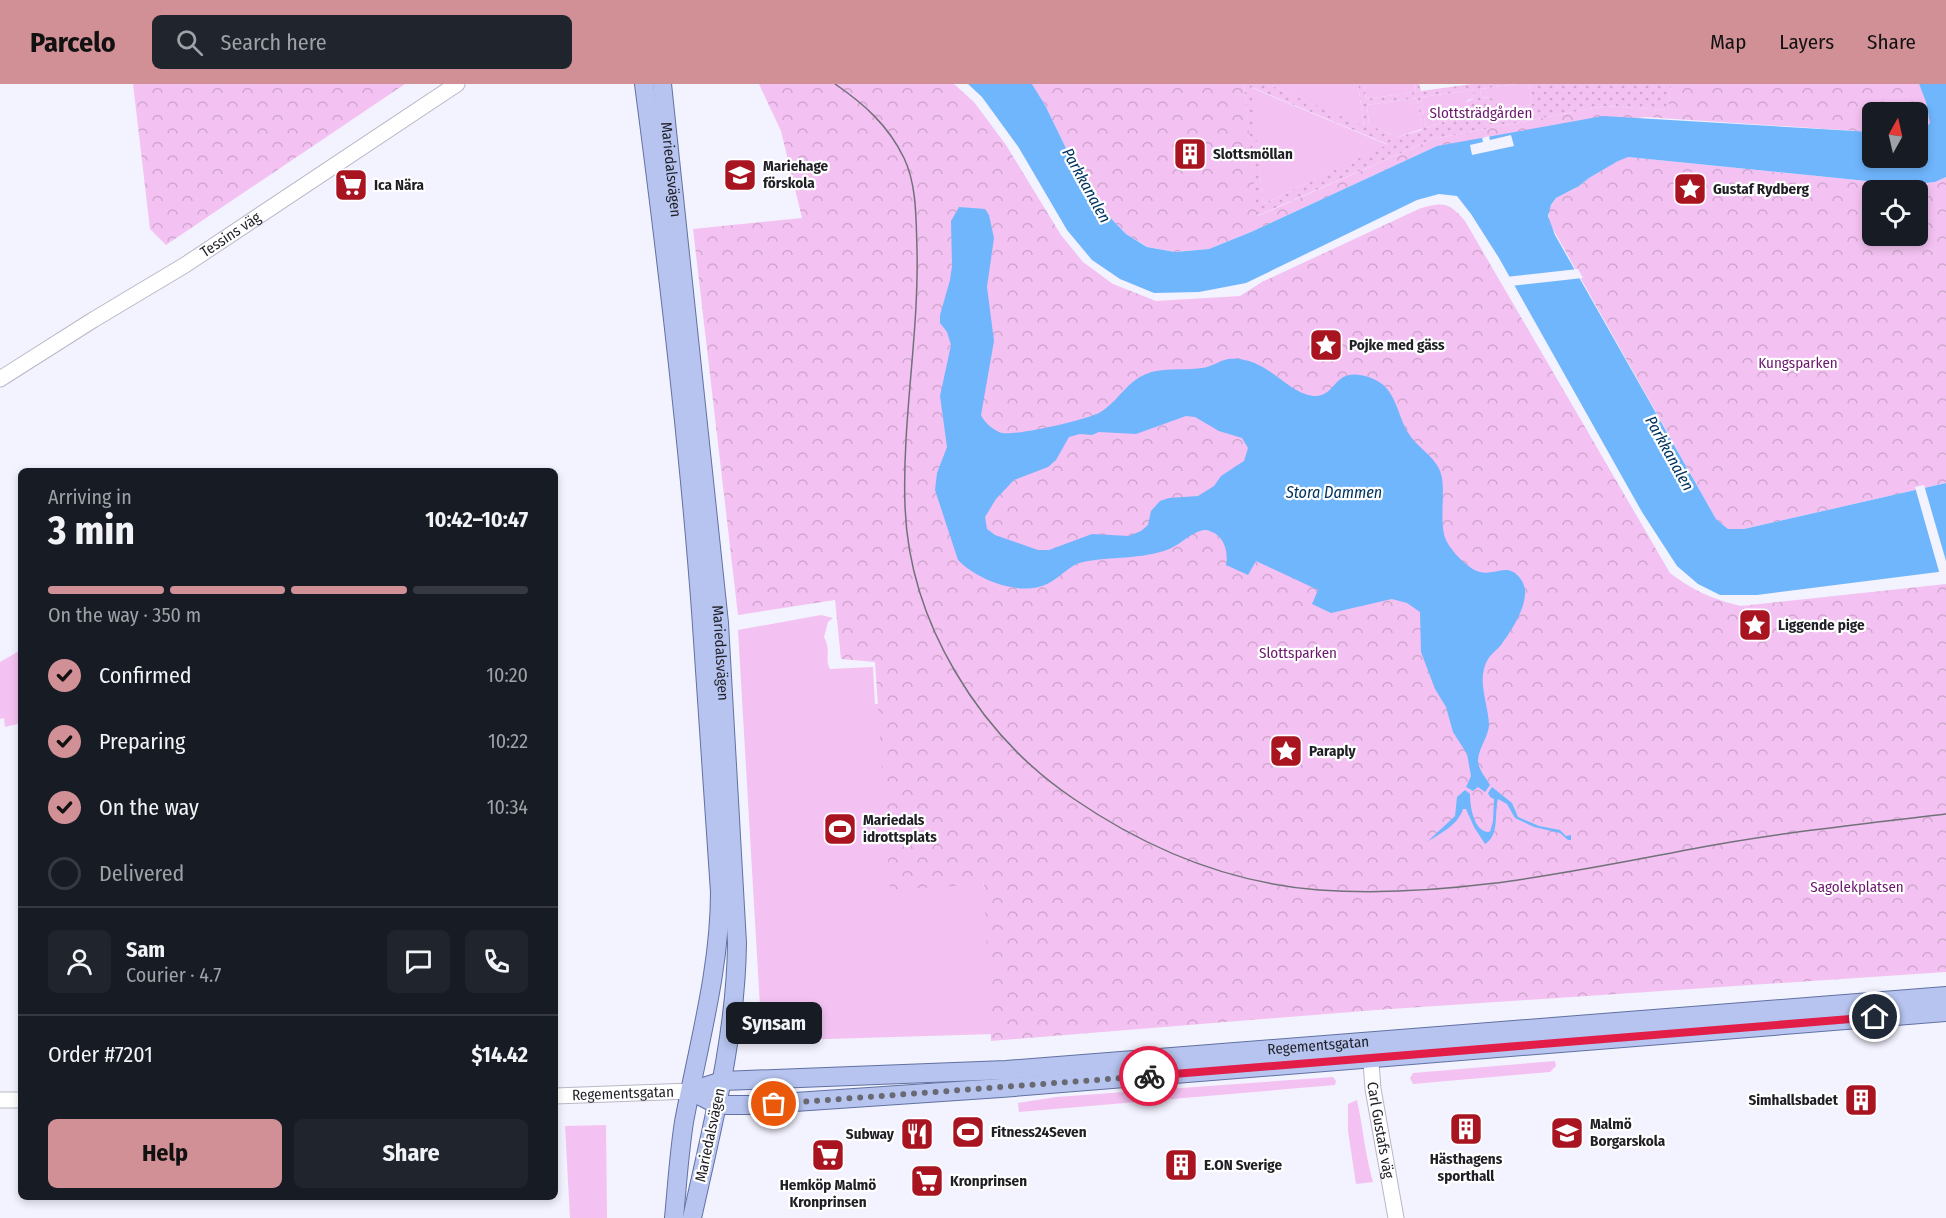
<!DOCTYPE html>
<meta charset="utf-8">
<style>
body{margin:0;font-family:"Fira Sans Condensed",sans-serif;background:#20242c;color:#f1f3f6;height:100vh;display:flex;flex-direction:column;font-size:22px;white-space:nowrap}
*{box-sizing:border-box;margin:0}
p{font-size:20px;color:#9ea1a6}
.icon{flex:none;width:33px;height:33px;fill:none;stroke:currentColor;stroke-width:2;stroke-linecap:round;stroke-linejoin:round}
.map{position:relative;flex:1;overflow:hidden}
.sheet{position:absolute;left:18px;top:384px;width:540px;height:732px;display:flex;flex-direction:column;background:#171b24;border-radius:9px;box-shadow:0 3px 9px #0003}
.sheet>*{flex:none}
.needle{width:39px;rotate:8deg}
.fabs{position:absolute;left:1862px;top:18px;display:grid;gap:12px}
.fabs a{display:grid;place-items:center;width:66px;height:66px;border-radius:9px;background:#171b24;box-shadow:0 3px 9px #0003;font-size:30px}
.pin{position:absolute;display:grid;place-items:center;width:51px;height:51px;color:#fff;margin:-26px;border:3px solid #fff;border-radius:50%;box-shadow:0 2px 6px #0007}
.courier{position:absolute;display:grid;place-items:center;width:60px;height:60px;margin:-30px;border:4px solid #e11d48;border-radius:50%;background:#fff;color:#222;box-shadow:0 2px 8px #0007}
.bubble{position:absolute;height:42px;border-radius:9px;background:#171b24;box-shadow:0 3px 9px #0003;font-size:20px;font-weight:700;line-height:42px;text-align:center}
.overview em{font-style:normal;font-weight:700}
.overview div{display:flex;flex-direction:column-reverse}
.overview{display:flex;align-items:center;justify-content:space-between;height:102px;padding:0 30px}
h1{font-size:39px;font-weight:700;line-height:45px}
.bar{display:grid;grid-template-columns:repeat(4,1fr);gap:9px 6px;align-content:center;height:72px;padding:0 30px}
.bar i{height:8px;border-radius:4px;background:#363941}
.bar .current{background:#d18f96}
.bar p{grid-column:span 4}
.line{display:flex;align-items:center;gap:15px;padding:0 30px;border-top:2px solid #363941}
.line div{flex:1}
.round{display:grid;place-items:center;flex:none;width:63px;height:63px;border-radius:9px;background:#20242c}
ol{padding:0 30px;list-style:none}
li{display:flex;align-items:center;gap:18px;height:66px}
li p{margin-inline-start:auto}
li .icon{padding:6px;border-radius:50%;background:#d18f96;color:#111;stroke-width:4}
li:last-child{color:#9ea1a6}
li i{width:33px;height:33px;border:3px solid #363941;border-radius:50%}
.cta{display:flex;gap:12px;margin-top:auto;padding:12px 30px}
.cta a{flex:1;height:69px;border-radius:9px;background:#d18f96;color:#111;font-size:24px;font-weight:700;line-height:69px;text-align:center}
.cta a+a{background:#20242c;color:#f1f3f6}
header{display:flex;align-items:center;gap:36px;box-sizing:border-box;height:84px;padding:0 30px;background:#d18f96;color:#111}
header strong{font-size:28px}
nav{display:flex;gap:33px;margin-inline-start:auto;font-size:21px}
.search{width:420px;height:54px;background:#20242c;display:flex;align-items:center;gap:15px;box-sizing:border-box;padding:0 21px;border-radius:9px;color:#9ea1a6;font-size:22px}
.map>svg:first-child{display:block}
.grass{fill:#f3c2f2}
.park{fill:url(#park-crowns);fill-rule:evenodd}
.garden{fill:url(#garden-dots);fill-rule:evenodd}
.water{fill:#70b6fd;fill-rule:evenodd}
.pier{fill:#f3f2ff}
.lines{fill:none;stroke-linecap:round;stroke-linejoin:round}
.minor-casing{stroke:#b9b8c7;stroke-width:17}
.major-casing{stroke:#6171a1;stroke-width:20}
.minor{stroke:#fff;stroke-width:15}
.major{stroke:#b6c4ef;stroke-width:18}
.tram{stroke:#717179;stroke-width:1.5}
.done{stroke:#696971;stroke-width:6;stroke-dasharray:0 10.8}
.route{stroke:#e11d48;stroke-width:8}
.labels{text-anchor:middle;stroke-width:4.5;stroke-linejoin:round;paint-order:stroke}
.park-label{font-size:15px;fill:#6b176d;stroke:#fff}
.poi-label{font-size:15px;font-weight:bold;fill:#1f1f25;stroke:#fff;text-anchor:start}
.street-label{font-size:15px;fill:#1f1f25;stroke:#fff}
.water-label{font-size:16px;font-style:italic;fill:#003560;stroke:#fff}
</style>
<header>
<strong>Parcelo</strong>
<div class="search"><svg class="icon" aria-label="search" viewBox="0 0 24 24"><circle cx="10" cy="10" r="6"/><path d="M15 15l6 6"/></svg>Search here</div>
<nav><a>Map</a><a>Layers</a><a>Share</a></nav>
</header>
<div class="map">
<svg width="1946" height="1134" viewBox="0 0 1946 1134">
<defs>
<pattern id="park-crowns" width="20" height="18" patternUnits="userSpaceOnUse" patternTransform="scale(1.5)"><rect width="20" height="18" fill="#f3c2f2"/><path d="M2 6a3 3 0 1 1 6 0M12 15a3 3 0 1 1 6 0" fill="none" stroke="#d0a6cf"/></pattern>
<pattern id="garden-dots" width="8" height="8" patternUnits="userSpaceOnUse" patternTransform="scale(1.5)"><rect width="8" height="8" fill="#f3c2f2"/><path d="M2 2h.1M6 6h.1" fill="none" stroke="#d0a6cf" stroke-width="1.8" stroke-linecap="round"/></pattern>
</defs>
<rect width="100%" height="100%" fill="#f3f2ff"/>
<g class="grass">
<path d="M 1272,0 L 1358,0 L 1364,43 L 1272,2 Z"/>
<path d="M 1364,0 L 1415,0 L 1416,8 L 1366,15 Z"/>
<path d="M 1516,0 L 1529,0 L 1532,21 L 1507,25 C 1500,17 1491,13 1481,13 L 1480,5 Z"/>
<path d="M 1250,3 L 1388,61 L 1263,120 Z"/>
<path d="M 1473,6 L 1474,14 L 1468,16 L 1455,34 L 1426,44 L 1421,13 Z"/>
<path d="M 1417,14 L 1422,45 L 1398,53 L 1369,41 L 1367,21 Z"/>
<path d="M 821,531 L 833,534 L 828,538 L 824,553 C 832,568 824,574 830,585 L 873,583 L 875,620 L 910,618 L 983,798 L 988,821 L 994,950 L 762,957 L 738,546 Z"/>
<path d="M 21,566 L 21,639 L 5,643 L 4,634 L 0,635 L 0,578 Z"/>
<path d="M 1555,977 L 1556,982 L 1550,988 L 1413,1000 L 1410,994 L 1413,989 Z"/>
<path d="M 1333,993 L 1336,997 L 1335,1001 L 1019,1028 L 1018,1019 L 1056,1013 Z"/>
<path d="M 1357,1016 C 1363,1043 1365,1071 1373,1098 L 1356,1100 L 1348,1047 L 1348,1020 Z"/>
<path d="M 606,1041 L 607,1134 L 570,1134 L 565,1042 Z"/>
</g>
<g class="park">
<path d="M 133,0 L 405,0 L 166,161 L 150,145 Z"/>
<path d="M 759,0 L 954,0 L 974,18 L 1006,61 L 1061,151 L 1083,178 L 1113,200 L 1156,217 L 1240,212 L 1262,198 L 1421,124 C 1444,118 1449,118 1465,137 L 1670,489 C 1694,507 1712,515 1741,522 L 1946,500 L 1946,888 L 1376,926 L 991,957 L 984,800 L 890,806 L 875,578 L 841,575 L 835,516 L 738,531 L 693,145 L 802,134 L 781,47 Z"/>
<path d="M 1032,0 L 1244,0 L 1258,132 L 1433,55 L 1604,22 L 1668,26 L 1671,0 L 1919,0 L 1926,18 L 1930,39 L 1923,48 L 1917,49 L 1917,28 L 1872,28 L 1872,48 L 1645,33 L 1437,62 L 1251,148 L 1209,165 L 1175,168 L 1148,163 L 1126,150 L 1103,126 L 1080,93 L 1045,21 Z"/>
<path d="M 1628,73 L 1906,101 L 1935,98 L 1946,93 L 1946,399 L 1744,445 L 1728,445 L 1716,435 L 1549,138 L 1549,125 L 1556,114 L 1579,102 L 1589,94 L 1622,74 ZM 1872,106 L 1917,106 L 1917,152 L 1872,152 Z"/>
</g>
<path class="garden" d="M 1244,0 L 1272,0 L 1272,2 L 1364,42 L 1358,0 L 1364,0 L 1366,15 L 1416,8 L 1415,0 L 1419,0 L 1421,7 L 1472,0 L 1516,0 L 1480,5 L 1481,13 L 1496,15 L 1508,25 L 1532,21 L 1529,0 L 1671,0 L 1668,26 L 1604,22 L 1433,55 L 1257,132 ZM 1251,3 L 1387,60 L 1387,61 L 1263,120 ZM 1473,6 L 1474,14 L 1463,20 L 1455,34 L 1426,44 L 1421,13 ZM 1417,14 L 1422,46 L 1398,53 L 1369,41 L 1367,21 Z"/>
<g class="water">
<path d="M 968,0 L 1032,0 L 1045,21 L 1080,93 L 1103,126 L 1126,150 L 1147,163 L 1175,168 L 1209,165 L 1251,148 L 1437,62 L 1603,32 L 1872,48 L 1872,74 L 1917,74 L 1917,49 L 1923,47 L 1930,39 L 1926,18 L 1919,0 L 1946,0 L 1946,93 L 1935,98 L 1906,101 L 1628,73 L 1618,77 L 1589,94 L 1579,102 L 1556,114 L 1551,121 L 1548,132 L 1555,151 L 1716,435 L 1728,445 L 1744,445 L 1946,399 L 1946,487 L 1757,511 L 1720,511 L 1698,500 L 1677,482 L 1642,428 L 1499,174 L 1471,130 L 1457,112 L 1439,110 L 1417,116 L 1246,199 L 1199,208 L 1154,209 L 1120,195 L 1092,176 L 1067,146 L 1019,64 L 982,13 Z"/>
<path d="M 959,123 L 985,125 L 989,131 L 994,154 L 987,203 L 994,257 L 981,331 C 984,338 994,347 1002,349 C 1016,352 1085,336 1099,329 C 1117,319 1126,298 1146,290 C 1163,283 1183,287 1202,284 C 1211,283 1219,277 1228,275 C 1267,271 1285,309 1313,312 C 1339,314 1331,280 1371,294 C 1397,303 1396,330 1409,350 C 1419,366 1439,374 1442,394 C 1445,412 1439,440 1446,456 C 1451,467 1468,485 1480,488 C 1496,492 1509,476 1522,497 C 1524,501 1526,506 1525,510 C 1524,528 1511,547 1501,561 C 1497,566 1491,570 1488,575 C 1476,595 1488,619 1489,640 C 1489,652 1479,663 1478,676 C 1478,685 1486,694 1490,701 L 1485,708 L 1478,703 L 1473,707 L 1466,703 L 1471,692 L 1467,670 L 1453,648 L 1446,623 L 1435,605 L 1421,568 L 1420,528 L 1407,519 L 1392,515 L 1331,529 L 1312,520 L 1318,506 L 1256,477 L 1248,491 L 1226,481 C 1229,466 1223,449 1206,446 C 1195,445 1180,461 1169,465 C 1141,476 1111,472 1083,478 C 1069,481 1060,494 1047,500 C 1021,513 977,496 958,476 L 935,406 L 937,389 L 947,363 L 940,312 L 951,261 L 947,248 L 940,239 L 940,231 L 950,196 L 952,182 L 951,137 ZM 1186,332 L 1195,333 L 1219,347 L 1242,354 L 1248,364 L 1244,377 L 1221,392 L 1214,402 L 1198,412 L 1169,414 L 1160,417 L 1151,427 L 1148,441 L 1141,447 L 1129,452 L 1092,450 L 1049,466 L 1038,466 L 995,451 L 987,445 L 985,433 L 996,415 L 1014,396 L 1048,383 L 1056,376 L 1069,353 L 1080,350 L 1092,351 L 1099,348 L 1136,350 Z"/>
<path d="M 1492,703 L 1512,719 L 1518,733 L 1539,742 L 1560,746 L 1566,752 L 1571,751 L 1571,756 L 1568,756 L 1560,749 L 1534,743 L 1515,734 L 1507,720 L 1498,715 C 1494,729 1500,751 1485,760 L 1474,743 L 1466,725 L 1463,725 C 1458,741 1441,749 1427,758 L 1455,732 L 1457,713 L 1465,706 L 1470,710 C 1470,723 1474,749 1490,748 L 1493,737 L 1494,715 L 1490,713 L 1488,709 Z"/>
</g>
<g class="pier">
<path d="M 1511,51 L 1514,62 L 1472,71 L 1470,61 L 1483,58 L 1482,54 L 1489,52 L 1490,56 Z"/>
<path d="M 1578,185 L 1583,194 L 1511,202 L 1506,193 Z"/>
<path d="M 1924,401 L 1946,477 L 1946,490 L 1940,491 L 1915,403 Z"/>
</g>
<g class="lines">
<defs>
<g id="minor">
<path id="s1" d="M 0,295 L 93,236 L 185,181 L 457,0"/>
<path id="s2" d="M 1370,965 L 1373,1005 L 1396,1134"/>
<path id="s3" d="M 555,1012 L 691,1007"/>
<path d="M 0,1016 L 21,1016"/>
</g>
<g id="major">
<path d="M 644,0 C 667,175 688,351 701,527 C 708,621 713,715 720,808 C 720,886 698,962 684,1038 C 679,1070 677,1102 674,1134"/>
<path id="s4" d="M 662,0 L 719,539 L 737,859 C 736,952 712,1043 692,1134"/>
<path d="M 691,1007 L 718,1021 L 751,1021 L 1001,1004 L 1946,928"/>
<path id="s5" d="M 691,1007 L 722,997 L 1006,986 L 1946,912"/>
</g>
</defs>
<use href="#minor" class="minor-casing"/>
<use href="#major" class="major-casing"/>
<use href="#minor" class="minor"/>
<use href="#major" class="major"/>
<path class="tram" d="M 835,0 C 864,20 888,41 904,74 C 917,101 916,136 917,166 C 919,252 902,336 905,422 C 909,538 979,651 1074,715 C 1147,765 1230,799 1319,806 C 1445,815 1570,788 1692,765 C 1776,749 1861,740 1946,730"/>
</g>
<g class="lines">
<path class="done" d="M 774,1020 L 1149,992"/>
<path class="route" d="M 1149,992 L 1875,933"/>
</g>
<defs>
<symbol id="building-square" viewBox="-11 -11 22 22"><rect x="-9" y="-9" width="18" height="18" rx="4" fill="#a91421" stroke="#fff"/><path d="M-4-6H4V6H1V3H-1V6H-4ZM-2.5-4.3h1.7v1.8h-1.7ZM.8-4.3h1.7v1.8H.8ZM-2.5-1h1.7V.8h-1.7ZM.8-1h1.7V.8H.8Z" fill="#fff"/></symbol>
<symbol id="school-square" viewBox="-11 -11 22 22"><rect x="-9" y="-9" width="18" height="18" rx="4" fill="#a91421" stroke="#fff"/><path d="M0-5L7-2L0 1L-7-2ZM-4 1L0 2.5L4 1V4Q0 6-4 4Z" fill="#fff"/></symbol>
<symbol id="supermarket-square" viewBox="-11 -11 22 22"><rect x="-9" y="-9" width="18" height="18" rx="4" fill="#a91421" stroke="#fff"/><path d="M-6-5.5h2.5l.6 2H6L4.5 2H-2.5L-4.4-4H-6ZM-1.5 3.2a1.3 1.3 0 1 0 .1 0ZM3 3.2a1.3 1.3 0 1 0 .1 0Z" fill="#fff"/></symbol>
<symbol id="sight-square" viewBox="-11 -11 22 22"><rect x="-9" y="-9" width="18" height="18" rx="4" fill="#a91421" stroke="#fff"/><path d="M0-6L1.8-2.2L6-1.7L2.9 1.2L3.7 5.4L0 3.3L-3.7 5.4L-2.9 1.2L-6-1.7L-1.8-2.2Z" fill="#fff"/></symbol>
<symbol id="stadium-square" viewBox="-11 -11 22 22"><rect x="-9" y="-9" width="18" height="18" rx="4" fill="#a91421" stroke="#fff"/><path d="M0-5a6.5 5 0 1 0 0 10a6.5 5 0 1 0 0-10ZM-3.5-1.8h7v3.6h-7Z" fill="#fff"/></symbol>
<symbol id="restaurant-square" viewBox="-11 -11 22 22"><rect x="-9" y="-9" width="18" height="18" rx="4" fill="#a91421" stroke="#fff"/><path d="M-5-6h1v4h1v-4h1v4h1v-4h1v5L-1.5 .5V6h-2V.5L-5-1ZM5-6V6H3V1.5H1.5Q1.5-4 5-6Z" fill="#fff"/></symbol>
</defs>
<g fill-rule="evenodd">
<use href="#building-square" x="1171" y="51" width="38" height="38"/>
<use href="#school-square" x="721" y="72" width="38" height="38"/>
<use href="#supermarket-square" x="332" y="82" width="38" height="38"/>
<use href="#sight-square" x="1671" y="86" width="38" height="38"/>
<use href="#sight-square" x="1307" y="242" width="38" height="38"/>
<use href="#sight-square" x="1736" y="522" width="38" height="38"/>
<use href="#sight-square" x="1267" y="648" width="38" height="38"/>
<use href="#stadium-square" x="821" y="726" width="38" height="38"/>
<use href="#building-square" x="1842" y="997" width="38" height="38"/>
<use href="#building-square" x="1447" y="1026" width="38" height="38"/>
<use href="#stadium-square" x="949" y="1029" width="38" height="38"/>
<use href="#school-square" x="1548" y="1030" width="38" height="38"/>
<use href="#restaurant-square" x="898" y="1031" width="38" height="38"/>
<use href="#supermarket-square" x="809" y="1052" width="38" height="38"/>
<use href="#building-square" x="1162" y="1062" width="38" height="38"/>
<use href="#supermarket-square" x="908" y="1078" width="38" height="38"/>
</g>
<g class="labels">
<g class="park-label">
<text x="1481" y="34">Slottsträdgården</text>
<text x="1798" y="284">Kungsparken</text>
<text x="1298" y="574">Slottsparken</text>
<text x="1857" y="808">Sagolekplatsen</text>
</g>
<g class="poi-label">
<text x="1213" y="75">Slottsmöllan</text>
<text x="763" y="87">Mariehage<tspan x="763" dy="17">förskola</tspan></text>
<text x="374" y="106">Ica Nära</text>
<text x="1713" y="110">Gustaf Rydberg</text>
<text x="1349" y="266">Pojke med gäss</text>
<text x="1778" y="546">Liggende pige</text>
<text x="1309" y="672">Paraply</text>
<text x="863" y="741">Mariedals<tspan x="863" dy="17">idrottsplats</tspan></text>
<text x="1838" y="1021" text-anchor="end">Simhallsbadet</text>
<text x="1590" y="1045">Malmö<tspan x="1590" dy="17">Borgarskola</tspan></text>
<text x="991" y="1053">Fitness24Seven</text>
<text x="894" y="1055" text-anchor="end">Subway</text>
<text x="1466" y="1080" text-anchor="middle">Hästhagens<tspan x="1466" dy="17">sporthall</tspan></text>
<text x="1204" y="1086">E.ON Sverige</text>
<text x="950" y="1102">Kronprinsen</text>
<text x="828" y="1106" text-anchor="middle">Hemköp Malmö<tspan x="828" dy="17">Kronprinsen</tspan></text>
</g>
<g class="street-label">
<text dy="5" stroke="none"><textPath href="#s4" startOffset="86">Mariedalsvägen</textPath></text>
<text dy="5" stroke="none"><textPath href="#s1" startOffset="272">Tessins väg</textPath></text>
<text dy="5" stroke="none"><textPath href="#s4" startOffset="572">Mariedalsvägen</textPath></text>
<text dy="5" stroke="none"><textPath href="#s5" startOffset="630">Regementsgatan</textPath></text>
<text dy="5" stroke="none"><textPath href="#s3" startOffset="68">Regementsgatan</textPath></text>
<text dy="5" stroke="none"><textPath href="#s2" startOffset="82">Carl Gustafs väg</textPath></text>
<text transform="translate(710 1051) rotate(-78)" y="5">Mariedalsvägen</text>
</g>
<g class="water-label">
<text transform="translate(1087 101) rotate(61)" y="6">Parkkanalen</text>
<text transform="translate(1670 369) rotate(61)" y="6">Parkkanalen</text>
<text x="1334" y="414">Stora Dammen</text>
</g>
</g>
</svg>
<div class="fabs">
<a><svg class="needle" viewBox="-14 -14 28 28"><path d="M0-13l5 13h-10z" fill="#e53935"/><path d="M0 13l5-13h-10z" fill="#9ea1a6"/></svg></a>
<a><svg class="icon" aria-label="locate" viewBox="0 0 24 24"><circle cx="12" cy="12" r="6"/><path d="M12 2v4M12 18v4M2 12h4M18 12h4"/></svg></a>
</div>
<div class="pin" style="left:774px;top:1020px;background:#ea580c"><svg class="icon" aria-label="bag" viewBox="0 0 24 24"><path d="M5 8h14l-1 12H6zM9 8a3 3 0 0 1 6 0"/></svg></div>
<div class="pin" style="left:1875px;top:933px;background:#1f2937"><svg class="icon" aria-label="home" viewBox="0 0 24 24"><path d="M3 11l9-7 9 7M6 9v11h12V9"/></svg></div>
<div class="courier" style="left:1149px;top:992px"><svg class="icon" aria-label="bike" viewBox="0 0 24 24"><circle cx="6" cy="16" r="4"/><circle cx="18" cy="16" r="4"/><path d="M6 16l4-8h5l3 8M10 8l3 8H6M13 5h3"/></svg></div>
<div class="bubble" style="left:726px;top:918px;width:96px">Synsam</div>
<section class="sheet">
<div class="overview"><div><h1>3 min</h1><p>Arriving in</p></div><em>10:42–10:47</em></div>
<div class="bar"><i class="current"></i><i class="current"></i><i class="current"></i><i></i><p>On the way · 350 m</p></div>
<ol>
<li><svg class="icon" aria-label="check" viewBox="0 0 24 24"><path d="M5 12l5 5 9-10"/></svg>Confirmed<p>10:20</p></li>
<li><svg class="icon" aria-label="check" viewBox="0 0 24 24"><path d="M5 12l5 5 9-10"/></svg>Preparing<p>10:22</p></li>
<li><svg class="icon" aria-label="check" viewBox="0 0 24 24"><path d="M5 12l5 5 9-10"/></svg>On the way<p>10:34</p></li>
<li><i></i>Delivered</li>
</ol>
<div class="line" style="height:108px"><a class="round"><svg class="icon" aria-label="person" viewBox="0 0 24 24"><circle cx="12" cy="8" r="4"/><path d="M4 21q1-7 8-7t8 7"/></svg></a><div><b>Sam</b><p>Courier · 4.7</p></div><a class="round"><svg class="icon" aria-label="chat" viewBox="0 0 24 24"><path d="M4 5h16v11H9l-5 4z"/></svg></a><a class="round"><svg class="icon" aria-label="phone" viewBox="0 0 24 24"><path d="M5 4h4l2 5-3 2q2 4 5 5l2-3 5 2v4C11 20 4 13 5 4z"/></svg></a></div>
<div class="line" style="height:78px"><div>Order #7201</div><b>$14.42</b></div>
<div class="cta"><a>Help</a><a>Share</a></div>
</section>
</div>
